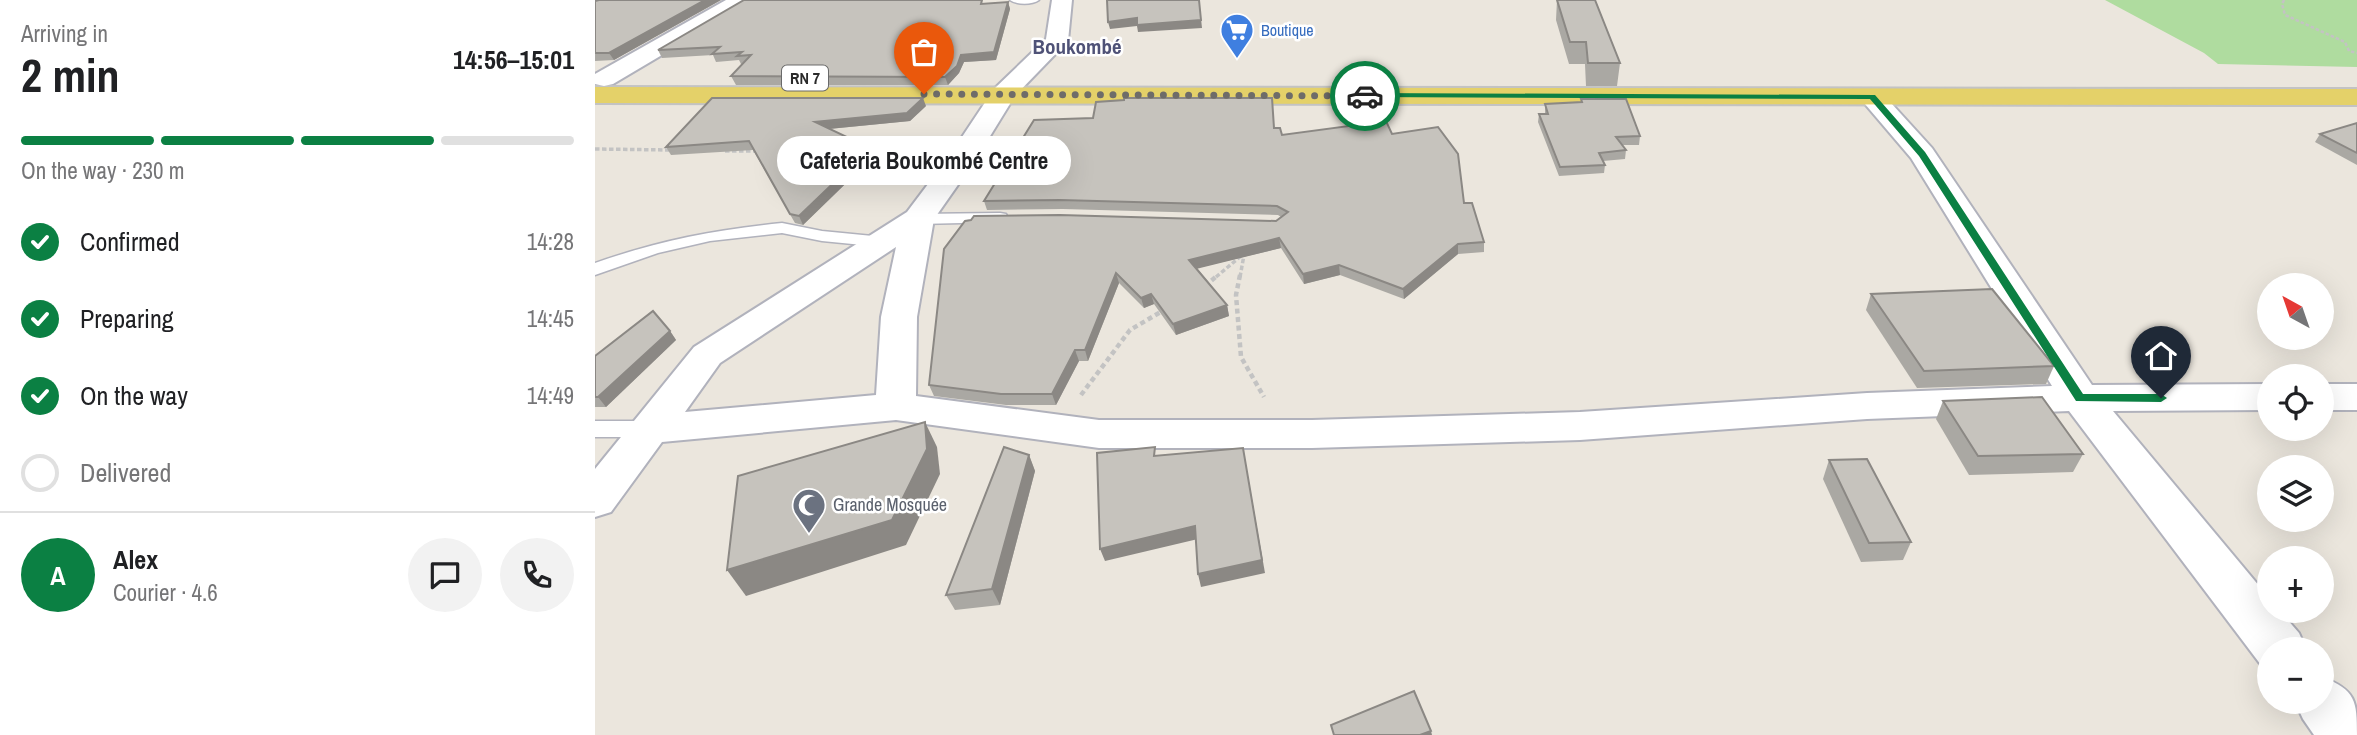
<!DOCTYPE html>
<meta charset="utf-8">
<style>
body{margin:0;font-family:"Archivo Narrow",sans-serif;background:#f2f2f2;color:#202124;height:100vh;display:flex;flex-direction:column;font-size:26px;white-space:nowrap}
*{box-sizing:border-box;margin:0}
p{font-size:23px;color:#757577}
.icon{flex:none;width:38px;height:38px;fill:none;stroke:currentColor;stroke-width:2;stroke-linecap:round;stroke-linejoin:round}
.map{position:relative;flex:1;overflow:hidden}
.sheet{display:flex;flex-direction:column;background:#fff;width:595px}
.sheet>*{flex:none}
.needle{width:46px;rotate:320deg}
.controls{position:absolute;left:1662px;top:273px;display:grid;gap:14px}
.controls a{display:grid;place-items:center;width:77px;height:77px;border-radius:50%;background:#fff;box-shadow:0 7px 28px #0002;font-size:35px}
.pin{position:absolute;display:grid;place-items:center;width:60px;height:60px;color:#fff;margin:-72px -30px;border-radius:50% 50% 50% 0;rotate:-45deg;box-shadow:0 0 7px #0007}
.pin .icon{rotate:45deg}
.courier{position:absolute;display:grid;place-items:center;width:70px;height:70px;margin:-35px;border:5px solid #0b8043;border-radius:50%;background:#fff;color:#222;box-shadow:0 2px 9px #0007}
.bubble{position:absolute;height:49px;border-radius:24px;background:#fff;box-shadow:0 7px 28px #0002;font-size:23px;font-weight:700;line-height:49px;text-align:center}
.summary em{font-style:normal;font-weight:700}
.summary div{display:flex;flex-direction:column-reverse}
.summary{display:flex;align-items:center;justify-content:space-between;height:119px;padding:0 21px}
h1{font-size:46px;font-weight:700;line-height:52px}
.bar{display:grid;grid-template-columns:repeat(4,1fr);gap:10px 7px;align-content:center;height:84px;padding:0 21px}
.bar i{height:9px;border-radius:5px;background:#e0e0e0}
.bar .on{background:#0b8043}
.bar p{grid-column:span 4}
.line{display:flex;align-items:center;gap:18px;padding:0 21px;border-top:2px solid #e0e0e0}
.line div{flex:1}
.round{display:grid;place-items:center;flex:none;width:74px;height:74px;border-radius:37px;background:#f2f2f2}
ol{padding:0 21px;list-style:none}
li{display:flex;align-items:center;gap:21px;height:77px}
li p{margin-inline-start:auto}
li .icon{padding:7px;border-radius:50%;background:#0b8043;color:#fff;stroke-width:4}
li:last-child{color:#757577}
li i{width:38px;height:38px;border:4px solid #e0e0e0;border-radius:50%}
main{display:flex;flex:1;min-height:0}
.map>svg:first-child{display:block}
.green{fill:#afdc9f}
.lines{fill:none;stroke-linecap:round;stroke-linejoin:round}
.lane-casing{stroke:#b1b2bc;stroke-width:3}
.street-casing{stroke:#b1b2bc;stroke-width:4}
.secondary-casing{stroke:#b1b2bc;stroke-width:4}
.primary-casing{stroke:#c3c3c3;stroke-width:4}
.path-far2{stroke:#c3c3c3;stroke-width:2.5;stroke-dasharray:3.5 2;stroke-linecap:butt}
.path-far1{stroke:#c3c3c3;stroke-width:3.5;stroke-dasharray:4.5 2.5;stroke-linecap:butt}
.path{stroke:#c3c3c3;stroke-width:4.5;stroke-dasharray:5 3.5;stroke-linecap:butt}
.lane{fill:#fff;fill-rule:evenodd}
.street{fill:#fff;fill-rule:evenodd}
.secondary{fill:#fff;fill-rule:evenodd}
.primary{fill:#e4d169;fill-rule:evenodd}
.wall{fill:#aaa8a3}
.shaded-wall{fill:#8b8884}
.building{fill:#c6c3bd;stroke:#8b8884;stroke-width:2}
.route{fill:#0b8043}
.done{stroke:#6e6c69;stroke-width:7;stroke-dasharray:0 12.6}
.labels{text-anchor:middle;stroke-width:5;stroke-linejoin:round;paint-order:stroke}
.far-shop-label{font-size:16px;fill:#366cbe;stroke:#fff;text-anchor:start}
.shield{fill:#fff;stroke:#6a6a6a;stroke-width:2}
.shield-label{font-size:16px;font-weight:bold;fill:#2a2a2a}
.worship-label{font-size:18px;fill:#5b616d;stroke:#fff;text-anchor:start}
.far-district-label{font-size:21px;font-weight:bold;fill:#4f5277;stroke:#fff}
</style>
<main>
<section class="sheet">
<div class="summary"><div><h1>2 min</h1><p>Arriving in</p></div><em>14:56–15:01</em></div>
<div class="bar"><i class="on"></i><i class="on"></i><i class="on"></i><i></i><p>On the way · 230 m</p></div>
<ol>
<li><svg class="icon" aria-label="check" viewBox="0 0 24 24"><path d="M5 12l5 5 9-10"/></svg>Confirmed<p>14:28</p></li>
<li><svg class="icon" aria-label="check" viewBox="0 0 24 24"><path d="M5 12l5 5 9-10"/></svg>Preparing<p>14:45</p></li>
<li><svg class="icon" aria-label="check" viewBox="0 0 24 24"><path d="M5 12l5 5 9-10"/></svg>On the way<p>14:49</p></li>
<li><i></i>Delivered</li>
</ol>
<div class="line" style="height:126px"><b class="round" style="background:#0b8043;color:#fff">A</b><div><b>Alex</b><p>Courier · 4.6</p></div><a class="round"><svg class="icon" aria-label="chat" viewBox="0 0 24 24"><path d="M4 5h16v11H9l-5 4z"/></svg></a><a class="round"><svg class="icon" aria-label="phone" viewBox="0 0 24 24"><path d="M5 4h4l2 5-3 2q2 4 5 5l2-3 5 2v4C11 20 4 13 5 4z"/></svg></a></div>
</section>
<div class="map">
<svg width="1762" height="735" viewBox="0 0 1762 735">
<rect width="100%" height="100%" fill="#ebe6dd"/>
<path class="green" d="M 1510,0 L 1762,0 L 1762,67 L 1623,64 L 1609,53 Z"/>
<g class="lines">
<defs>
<g id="lane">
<path d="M 415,0 L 444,0 C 437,5 422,5 415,0 Z"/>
<path d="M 405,213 L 411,214 L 413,218 L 411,222 L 323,224 L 314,219 L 323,214 Z"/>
<path d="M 187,223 L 227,231 L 288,237 L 297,242 L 288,247 L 227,241 L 187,233 L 115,241 L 63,253 L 0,275 L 0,263 C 66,240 118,230 187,223 Z"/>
<path d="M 0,421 L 55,421 L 63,424 L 66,429 L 63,434 L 55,437 L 0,437 Z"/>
</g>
<g id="street">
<path d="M 131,0 L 156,0 L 153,4 L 18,84 L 9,86 L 0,84 L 0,74 Z"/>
<path d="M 408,86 L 417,89 L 421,94 L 381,159 L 339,219 L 322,317 L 321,396 L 504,420 L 717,420 L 985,412 L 1272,393 L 1457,386 L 1316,158 L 1264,97 L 1268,92 L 1277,89 L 1286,92 L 1337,148 L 1497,385 L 1675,384 L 1675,410 L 1518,411 L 1675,599 L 1675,611 L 1685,611 L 1704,633 L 1711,649 L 1675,649 L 1675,668 L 1666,665 L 1474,411 L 1272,419 L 985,440 L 717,448 L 504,448 L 301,420 L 67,442 L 16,512 L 0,517 L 0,469 L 99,347 L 312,212 L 355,155 L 399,89 ZM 301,247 L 286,317 L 281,395 L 90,412 L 125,363 Z"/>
<rect x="1727" y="384" width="35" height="26"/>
<path d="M 1727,677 C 1761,690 1762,701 1762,735 L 1719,735 L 1708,719 L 1700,702 L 1727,702 Z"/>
</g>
<path id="secondary" d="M 457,0 L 477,0 L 473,41 L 417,99 L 408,102 L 399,99 L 395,94 L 399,89 L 451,39 Z"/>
<path id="primary" d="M 0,87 L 1762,89 L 1762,105 L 0,103 Z"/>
</defs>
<use href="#lane" class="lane-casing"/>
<use href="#street" class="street-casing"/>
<use href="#secondary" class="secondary-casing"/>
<use href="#primary" class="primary-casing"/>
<path class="path-far2" d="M 1689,0 L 1687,4 L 1690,15 L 1750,42 L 1754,51 L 1762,53"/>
<g class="path-far1">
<path d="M 263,146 L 286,144 L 326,157"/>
<path d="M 0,149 L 76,150"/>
<path d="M 130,151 L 164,151"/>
<path d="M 621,277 L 646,256"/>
<path d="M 645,277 L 649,255"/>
</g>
<g class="path">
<path d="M 645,275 L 641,295 L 646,357 L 669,397"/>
<path d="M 610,286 L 623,275"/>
<path d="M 486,395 L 535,330 L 569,310"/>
</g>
<use href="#lane" class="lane"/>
<use href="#street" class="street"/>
<use href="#secondary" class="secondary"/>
<use href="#primary" class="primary"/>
</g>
<g class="wall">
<path d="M 4,0 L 126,0 L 19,60 L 0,61 L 0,1 Z"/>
<path d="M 962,0 L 1025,63 L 1022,86 L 991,86 L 990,64 L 974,64 L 961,20 Z"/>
<path d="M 413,2 L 415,9 L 401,60 L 369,62 L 364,73 L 353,85 L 141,85 L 136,76 L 148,64 L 146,64 L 144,60 L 121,62 L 118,55 L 67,58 L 63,50 L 390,4 Z"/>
<path d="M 677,98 L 679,128 L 687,135 L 797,134 L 869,203 L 889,242 L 889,252 L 863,254 L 809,299 L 745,275 L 709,284 L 686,248 L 602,268 L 632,305 L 634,316 L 581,335 L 559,304 L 549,308 L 524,283 L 493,361 L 484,361 L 461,405 L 411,405 L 339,396 L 334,385 L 349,249 L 681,221 L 686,217 L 683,215 L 468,209 L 392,210 L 389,201 L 498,118 Z"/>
<path d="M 986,99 L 1045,136 L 1044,145 L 1027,145 L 1031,150 L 1030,159 L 1008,161 L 1010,165 L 1009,173 L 964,176 L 943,122 L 944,114 L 950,114 L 950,104 L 986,102 Z"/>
<path d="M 331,106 L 315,121 L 234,129 L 278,157 L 208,225 L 200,223 L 158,150 L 76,155 L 71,147 Z"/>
<path d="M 1762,123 L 1762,165 L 1720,142 L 1725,134 Z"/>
<path d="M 1276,294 L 1459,366 L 1451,384 L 1322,388 L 1271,310 Z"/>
<path d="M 75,331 L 81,340 L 11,407 L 0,407 L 0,356 Z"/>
<path d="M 1348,401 L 1488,454 L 1478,472 L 1374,475 L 1341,419 Z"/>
<path d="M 434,455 L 440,471 L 405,605 L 360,610 L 351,595 Z"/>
<path d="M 1234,460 L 1316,542 L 1308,560 L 1266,562 L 1228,479 Z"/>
</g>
<g class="shaded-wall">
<path d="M 110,0 L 126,0 L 19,60 L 14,53 Z"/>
<path d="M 604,0 L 607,28 L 543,32 L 542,26 L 515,29 L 513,22 L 542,18 Z"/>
<path d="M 413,2 L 415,9 L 401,60 L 369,62 L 364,73 L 353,85 L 350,77 L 366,55 Z"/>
<path d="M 328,98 L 331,106 L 315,121 L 223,130 L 220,122 Z"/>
<path d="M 275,148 L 278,157 L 208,225 L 204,216 Z"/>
<path d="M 684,238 L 686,248 L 597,270 L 594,260 Z"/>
<path d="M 863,244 L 863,254 L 809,299 L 808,289 Z"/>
<path d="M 744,265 L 745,275 L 709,284 L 708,274 Z"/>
<path d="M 521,273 L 524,283 L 493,361 L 490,350 Z"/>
<path d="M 556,294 L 559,304 L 549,308 L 546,298 Z"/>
<path d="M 632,305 L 634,316 L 581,335 L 578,324 Z"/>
<path d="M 75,331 L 81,340 L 11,407 L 3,397 Z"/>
<path d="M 480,350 L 484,361 L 461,405 L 457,394 Z"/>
<path d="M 330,422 L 342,447 L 345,474 L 311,545 L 151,596 L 132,570 Z"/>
<path d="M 648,448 L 670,573 L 606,587 L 603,574 Z"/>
<path d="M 434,455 L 440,471 L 405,605 L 397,589 Z"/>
<path d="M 600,526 L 603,539 L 510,561 L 505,549 Z"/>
<path d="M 836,731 L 837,735 L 825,735 Z"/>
</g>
<g class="building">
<path d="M 4,0 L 110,0 L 14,53 L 0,53 L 0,1 Z"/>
<path d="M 149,0 L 387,0 L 386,4 L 413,2 L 399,52 L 366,55 L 362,66 L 350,77 L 136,76 L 156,55 L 142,56 L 147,52 L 117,54 L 125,47 L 63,50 Z"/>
<path d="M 512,0 L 604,0 L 606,20 L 542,25 L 542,18 L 513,22 Z"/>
<path d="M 962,0 L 1000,0 L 1025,63 L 993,63 L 991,42 L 975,42 Z"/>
<path d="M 117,98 L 328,98 L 312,113 L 220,122 L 275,148 L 204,216 L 195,214 L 154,141 L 71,147 Z"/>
<path d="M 529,98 L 677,98 L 679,128 L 685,128 L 687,135 L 791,121 L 797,134 L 843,127 L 863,154 L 869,203 L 877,203 L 889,242 L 863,244 L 808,289 L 744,265 L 708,274 L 684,238 L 594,260 L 632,305 L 578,324 L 556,294 L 546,298 L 521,273 L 490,350 L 480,350 L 457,394 L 406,394 L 334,385 L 349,249 L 370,221 L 376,220 L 379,216 L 465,215 L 681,221 L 693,212 L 682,206 L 465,200 L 389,201 L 439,120 L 498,118 L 501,102 L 529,100 Z"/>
<path d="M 986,99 L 1031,99 L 1045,136 L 1021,137 L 1031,150 L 1004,153 L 1010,165 L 965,167 L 944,114 L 953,114 L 950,104 L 987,102 Z"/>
<path d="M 1762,123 L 1762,153 L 1725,134 Z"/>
<path d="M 1397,289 L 1459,366 L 1329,371 L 1276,294 Z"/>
<path d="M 58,311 L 75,331 L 3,397 L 0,397 L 0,356 Z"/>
<path d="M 1447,397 L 1488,454 L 1383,456 L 1348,401 Z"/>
<path d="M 330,422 L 332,449 L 297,520 L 132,570 L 143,476 Z"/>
<path d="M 409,447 L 434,455 L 397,589 L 351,595 Z"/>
<path d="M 560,447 L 559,456 L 648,448 L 667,560 L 603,574 L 600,526 L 505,549 L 502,453 Z"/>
<path d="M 1272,459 L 1316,542 L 1274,543 L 1234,460 Z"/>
<path d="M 819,691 L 836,731 L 825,735 L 739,735 L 736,725 Z"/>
</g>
<path class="route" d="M 770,93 L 1280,95 L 1330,152 L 1488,394 L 1566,394 L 1572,398 L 1566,402 L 1481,401 L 1324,156 L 1275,99 L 767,97 Z"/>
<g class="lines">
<path class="done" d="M 329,94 L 770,96"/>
</g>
<defs>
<symbol id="supermarket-pin" viewBox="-11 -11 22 30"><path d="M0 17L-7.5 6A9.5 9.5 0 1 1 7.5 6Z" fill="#3f7fe0" stroke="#fff"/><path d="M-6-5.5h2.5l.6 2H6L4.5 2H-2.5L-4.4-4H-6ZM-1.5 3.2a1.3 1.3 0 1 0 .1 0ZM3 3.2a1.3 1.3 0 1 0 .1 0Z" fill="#fff"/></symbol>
<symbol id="mosque-pin" viewBox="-11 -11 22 30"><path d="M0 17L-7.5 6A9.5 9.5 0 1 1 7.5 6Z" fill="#6b7280" stroke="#fff"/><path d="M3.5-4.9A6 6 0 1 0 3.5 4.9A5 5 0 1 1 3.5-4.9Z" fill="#fff"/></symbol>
</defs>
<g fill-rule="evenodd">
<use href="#supermarket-pin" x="623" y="11" width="38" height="52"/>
<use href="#mosque-pin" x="195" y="486" width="38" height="52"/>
</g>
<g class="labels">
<g class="far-shop-label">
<text x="666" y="36">Boutique</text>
</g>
<rect class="shield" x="187" y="65.5" width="46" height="25" rx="5"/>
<g class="shield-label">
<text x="210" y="84">RN 7</text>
</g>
<g class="worship-label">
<text x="238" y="511">Grande Mosquée</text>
</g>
<g class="far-district-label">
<text x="482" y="54">Boukombé</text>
</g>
</g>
</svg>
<div class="controls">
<a><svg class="needle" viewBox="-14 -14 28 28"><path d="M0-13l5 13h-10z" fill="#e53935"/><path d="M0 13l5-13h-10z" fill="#757577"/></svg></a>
<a><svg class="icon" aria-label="locate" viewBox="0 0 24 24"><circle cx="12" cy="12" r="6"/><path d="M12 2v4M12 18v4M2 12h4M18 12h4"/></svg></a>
<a><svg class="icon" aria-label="layers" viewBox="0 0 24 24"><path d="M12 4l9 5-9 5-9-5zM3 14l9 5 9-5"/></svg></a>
<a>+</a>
<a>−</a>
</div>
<div class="pin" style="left:329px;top:94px;background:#ea580c"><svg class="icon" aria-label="bag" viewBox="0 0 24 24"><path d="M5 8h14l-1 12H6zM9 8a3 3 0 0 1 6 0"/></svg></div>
<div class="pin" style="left:1566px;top:398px;background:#1f2937"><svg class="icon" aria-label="home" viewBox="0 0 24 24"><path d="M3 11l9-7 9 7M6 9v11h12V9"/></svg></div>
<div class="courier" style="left:770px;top:96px"><svg class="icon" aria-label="car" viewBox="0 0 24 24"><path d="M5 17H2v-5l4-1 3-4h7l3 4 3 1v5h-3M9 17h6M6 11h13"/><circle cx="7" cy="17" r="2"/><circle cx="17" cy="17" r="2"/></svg></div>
<div class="bubble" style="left:182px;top:136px;width:294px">Cafeteria Boukombé Centre</div>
</div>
</main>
